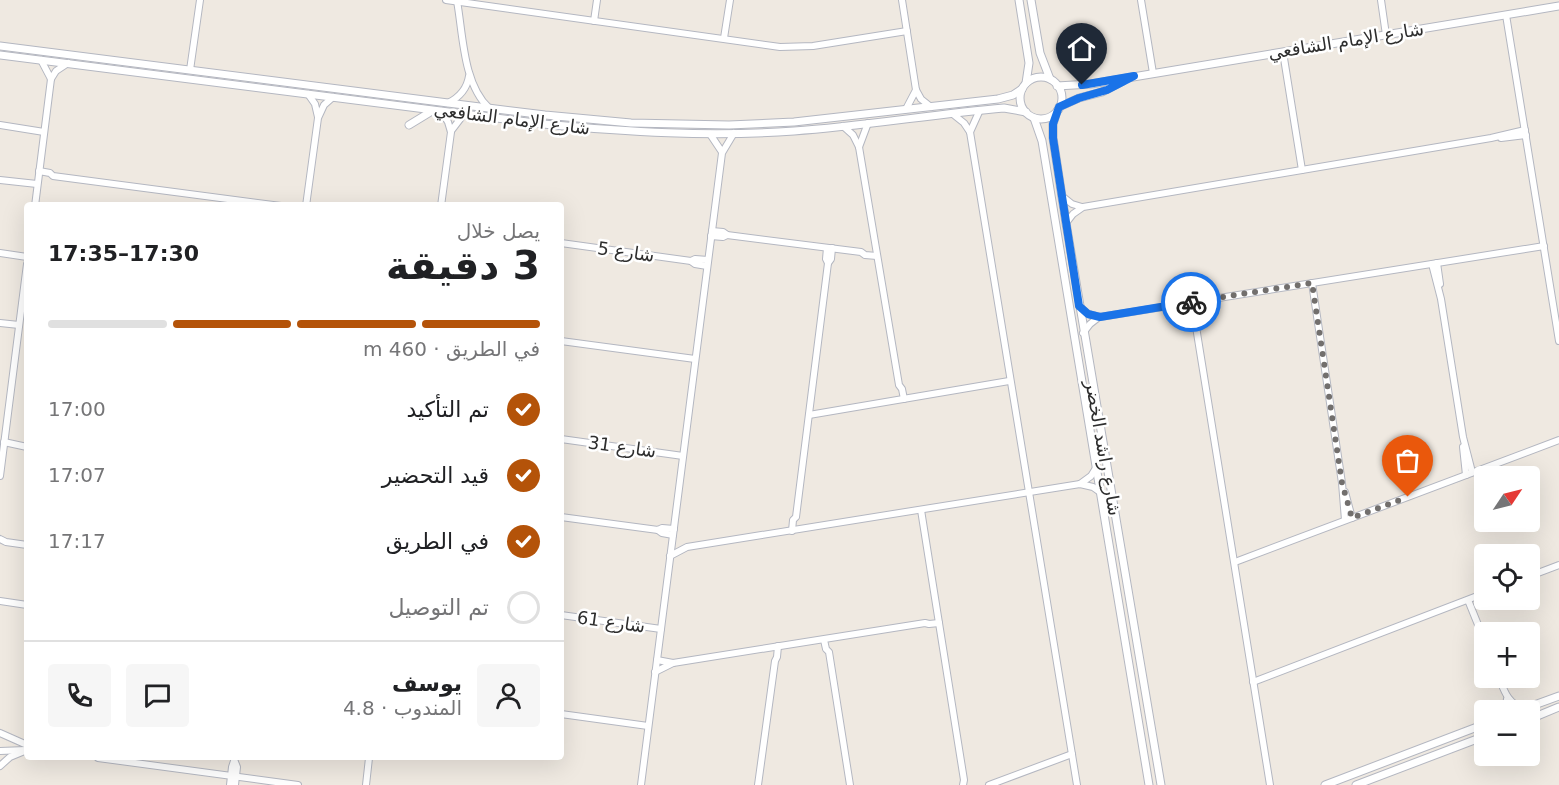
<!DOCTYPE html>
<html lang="ar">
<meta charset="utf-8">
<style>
body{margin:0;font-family:"DejaVu Sans",Cairo,sans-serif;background:#f6f6f6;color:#202124;direction:rtl;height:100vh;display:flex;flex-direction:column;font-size:22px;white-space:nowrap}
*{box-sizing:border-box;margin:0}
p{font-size:20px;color:#757577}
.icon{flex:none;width:33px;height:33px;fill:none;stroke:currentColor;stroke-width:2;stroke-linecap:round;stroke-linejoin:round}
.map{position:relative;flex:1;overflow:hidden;direction:ltr}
.drawer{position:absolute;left:24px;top:202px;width:540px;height:558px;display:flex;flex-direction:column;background:#fff;border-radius:6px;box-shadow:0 6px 24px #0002;direction:rtl}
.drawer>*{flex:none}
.needle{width:39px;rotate:55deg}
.buttons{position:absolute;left:1474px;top:466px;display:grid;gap:12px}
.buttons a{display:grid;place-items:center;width:66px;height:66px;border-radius:6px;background:#fff;box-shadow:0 6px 24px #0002;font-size:30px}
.pin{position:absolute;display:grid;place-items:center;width:51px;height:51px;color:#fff;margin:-62px -26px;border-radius:50% 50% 50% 0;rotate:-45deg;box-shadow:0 0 6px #0007}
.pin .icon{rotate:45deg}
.courier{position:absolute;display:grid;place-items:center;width:60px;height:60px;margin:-30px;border:4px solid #1a73e8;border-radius:50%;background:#fff;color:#222;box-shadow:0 2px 8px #0007}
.summary em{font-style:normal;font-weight:700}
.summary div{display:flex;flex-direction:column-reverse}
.summary{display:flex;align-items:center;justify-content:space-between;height:102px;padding:0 24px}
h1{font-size:39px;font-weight:700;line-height:45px}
.bar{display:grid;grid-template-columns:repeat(4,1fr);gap:9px 6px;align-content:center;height:72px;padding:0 24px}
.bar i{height:8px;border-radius:4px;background:#e0e0e0}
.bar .selected{background:#b45309}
.bar p{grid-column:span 4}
.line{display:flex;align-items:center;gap:15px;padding:0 24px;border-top:2px solid #e0e0e0}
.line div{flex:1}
.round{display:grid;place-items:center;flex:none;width:63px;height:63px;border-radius:6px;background:#f6f6f6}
ol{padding:0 24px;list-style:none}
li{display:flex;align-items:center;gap:18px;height:66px}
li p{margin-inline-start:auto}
li .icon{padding:6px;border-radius:50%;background:#b45309;color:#fff;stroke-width:4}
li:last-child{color:#757577}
li i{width:33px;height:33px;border:3px solid #e0e0e0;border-radius:50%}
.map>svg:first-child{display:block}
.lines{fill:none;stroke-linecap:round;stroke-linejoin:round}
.minor-casing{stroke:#b4b7c1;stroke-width:8}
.tertiary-casing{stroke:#b4b7c1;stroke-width:9}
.minor{stroke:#fff;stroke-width:6}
.tertiary{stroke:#fff;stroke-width:7}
.done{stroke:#726f6d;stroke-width:6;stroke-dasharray:0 10.8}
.route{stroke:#1a73e8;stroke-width:8}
.labels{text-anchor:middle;stroke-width:5;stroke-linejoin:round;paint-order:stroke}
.street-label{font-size:18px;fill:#2e2e2e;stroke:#fff}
</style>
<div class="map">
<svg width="1559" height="785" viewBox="0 0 1559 785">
<rect width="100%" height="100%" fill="#efe9e1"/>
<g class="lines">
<defs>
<g id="minor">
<path d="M 446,0 L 780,47 L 813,46 L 907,31"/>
<path d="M 902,0 L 916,90 L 921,99 L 931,107"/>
<path d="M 1141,0 L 1153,73"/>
<path d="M 1381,0 L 1386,35"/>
<path d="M 457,1 C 463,34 463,84 489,108"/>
<path d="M 1506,15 L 1559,341"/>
<path d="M 594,21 L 597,0"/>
<path d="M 724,38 L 730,0"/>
<path d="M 1283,52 L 1302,170"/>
<path d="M 190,70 L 200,0"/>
<path d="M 51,79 L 56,71 L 68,63"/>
<path d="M 308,94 L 315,104 L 318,117"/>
<path d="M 448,103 C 460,97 467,89 469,76"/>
<path d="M 906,109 L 916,90"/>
<path d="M 441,111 L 448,122 L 451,132 L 441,206"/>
<path d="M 954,115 L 964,123 L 970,132 L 1077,785"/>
<path d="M 0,125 L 44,132"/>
<path d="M 843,126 L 853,135 L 859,147 L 899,385 L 902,389 L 904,399"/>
<path d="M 451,131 L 464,114"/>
<path d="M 970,132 L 979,112"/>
<path d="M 710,134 L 722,152"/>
<path d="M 1501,138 L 1526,135"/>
<path d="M 859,147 L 868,123"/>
<path d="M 39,171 L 50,173 L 53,176 L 281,206"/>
<path d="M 0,180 L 37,184"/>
<path d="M 1062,196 L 1072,204 L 1082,207"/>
<path d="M 35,206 L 51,79 L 41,60"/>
<path d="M 293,206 L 302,206"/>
<path d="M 306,206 L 318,118 L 324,105 L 333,97"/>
<path d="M 1066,223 L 1073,214 L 1083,207 L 1491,138 L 1525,130"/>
<path d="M 712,231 L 723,232 L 727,235 L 861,252 L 865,255 L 877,256"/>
<path d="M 711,236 L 723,237 L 727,235"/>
<path d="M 561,243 L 691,261 L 695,264 L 707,266"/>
<path d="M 827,248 L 826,259 L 828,263"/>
<path d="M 0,253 L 27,257"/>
<path d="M 691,261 L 695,259 L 708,260"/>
<path d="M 1437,263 L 1440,284"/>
<path d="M 1432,264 L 1441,299 L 1463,437 L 1472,472"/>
<path d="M 1312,283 L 1342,483 L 1345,520"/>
<path d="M 1192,302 L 1270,785"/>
<path d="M 1079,306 L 1088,314 L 1100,317 L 1544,246"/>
<path d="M 0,323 L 19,325"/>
<path d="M 1083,333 L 1090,324 L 1099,317"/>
<path d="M 561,341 L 695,359"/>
<path d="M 809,415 L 1009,381"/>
<path d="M 561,439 L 683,456"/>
<path d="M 4,442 L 27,447"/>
<path d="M 1463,447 L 1466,475"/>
<path d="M 0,476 L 27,264"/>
<path d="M 1080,484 L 1091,476 L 1096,468"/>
<path d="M 1345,492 L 1352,518"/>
<path d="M 921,510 L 964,780 L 963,785"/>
<path d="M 561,517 L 658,530 L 662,528 L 674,529"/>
<path d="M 658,530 L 662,533 L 673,535"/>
<path d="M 792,531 L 793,520 L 796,517 L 828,263 L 831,259 L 832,248"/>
<path d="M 0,539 L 6,542 L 27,545"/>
<path d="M 670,556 L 687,547 L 1080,484 L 1093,487 L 1100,492"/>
<path d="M 1235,562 L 1559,440"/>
<path d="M 1530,576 L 1559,565"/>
<path d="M 1468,600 L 1485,642"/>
<path d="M 0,601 L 27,605"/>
<path d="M 561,615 L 661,629"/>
<path d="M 824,640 L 826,649 L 829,652 L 850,785"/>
<path d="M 657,660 L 673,663"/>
<path d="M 655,672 L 673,663 L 925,623 L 929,624 L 939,623"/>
<path d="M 1499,678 C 1505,693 1508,703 1524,709"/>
<path d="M 1253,682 L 1485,593"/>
<path d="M 1505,711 L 1507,699"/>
<path d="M 561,714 L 648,726"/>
<path d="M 0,733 L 27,745"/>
<path d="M 0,751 L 26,750"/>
<path d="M 98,758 L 298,785"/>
<path d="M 235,762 L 237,767 L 235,785"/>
<path d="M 0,766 L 10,757 L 27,750"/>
<path d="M 230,785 L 232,767 L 235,758"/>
<path d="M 366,785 L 369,758"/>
<path d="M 641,785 L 722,153 L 734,133"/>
<path d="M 758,785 L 775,661 L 777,657 L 778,646"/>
<path d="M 989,785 L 1072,754"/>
</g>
<g id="tertiary">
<path d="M 1019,0 L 1029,63 L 1026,83"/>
<path d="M 1031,0 L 1040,53 L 1050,79"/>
<path d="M 0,46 L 448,103 L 545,115 L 631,123 L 729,125 L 794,122 L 998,99 L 1013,95 L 1022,89"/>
<path d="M 0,55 L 543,124 C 627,132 710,137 794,131 C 864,126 934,114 1004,108 L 1026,112"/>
<circle cx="1041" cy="98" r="21"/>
<path d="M 1057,86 L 1091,84 L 1559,6"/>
<path d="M 1059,107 L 1079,98 L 1102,92 L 1123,81"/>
<path d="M 1057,111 L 1053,124 L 1053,138 L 1066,223 L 1161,785"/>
<path d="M 1034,118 L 1042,141 L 1149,785"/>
<path d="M 409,125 L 432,111"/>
<path d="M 1518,711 L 1559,696"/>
<path d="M 1530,719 L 1559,707"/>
<path d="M 1325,785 L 1485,724"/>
<path d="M 1356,785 L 1485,736"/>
</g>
</defs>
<use href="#minor" class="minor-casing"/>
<use href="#tertiary" class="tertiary-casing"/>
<use href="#minor" class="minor"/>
<use href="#tertiary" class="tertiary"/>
</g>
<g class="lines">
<path class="done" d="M 1191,302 L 1312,283 L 1342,483 L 1352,518 L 1408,497"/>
<path class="route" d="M 1082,85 L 1134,76 L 1107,90 L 1079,98 L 1059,107 L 1053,124 L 1053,138 L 1079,306 L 1088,314 L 1100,317 L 1191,302"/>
</g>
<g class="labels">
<g class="street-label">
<text transform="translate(1346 41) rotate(-9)" y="6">شارع الإمام الشافعي</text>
<text transform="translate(512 119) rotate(7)" y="6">شارع الإمام الشافعي</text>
<text transform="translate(626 252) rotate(8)" y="6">شارع 5</text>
<text transform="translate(622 447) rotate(8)" y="6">شارع 31</text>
<text transform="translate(1103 448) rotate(80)" y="6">شارع راشد الخضر</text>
<text transform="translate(611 622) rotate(8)" y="6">شارع 61</text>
</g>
</g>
</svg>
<div class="buttons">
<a><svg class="needle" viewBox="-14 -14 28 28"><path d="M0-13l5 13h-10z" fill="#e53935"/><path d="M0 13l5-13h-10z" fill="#757577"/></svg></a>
<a><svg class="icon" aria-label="locate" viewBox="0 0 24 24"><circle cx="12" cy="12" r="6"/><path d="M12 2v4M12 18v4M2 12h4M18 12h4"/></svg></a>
<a>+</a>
<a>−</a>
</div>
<div class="pin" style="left:1408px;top:497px;background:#ea580c"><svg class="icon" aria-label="bag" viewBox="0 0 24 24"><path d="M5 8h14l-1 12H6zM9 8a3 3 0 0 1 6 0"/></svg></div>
<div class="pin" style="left:1082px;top:85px;background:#1f2937"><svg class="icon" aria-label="home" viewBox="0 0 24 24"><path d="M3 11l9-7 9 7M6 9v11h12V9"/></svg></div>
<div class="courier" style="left:1191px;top:302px"><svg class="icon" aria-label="bike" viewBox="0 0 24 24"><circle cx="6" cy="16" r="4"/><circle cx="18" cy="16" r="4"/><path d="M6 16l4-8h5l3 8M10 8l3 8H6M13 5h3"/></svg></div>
<section class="drawer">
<div class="summary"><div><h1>3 دقيقة</h1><p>يصل خلال</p></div><em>17:30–17:35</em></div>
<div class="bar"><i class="selected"></i><i class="selected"></i><i class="selected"></i><i></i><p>في الطريق · 460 m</p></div>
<ol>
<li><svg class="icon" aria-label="check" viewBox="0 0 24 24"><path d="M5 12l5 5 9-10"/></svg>تم التأكيد<p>17:00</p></li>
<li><svg class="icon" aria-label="check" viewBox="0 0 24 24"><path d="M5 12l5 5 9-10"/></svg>قيد التحضير<p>17:07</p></li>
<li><svg class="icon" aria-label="check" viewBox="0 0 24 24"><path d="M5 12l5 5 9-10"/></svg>في الطريق<p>17:17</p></li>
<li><i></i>تم التوصيل</li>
</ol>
<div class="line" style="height:108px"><a class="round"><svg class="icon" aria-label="person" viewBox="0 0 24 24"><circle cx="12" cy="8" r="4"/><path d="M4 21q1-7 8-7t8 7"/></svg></a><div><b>يوسف</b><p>المندوب · 4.8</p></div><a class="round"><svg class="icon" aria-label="chat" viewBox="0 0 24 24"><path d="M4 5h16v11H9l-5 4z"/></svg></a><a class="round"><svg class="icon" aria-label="phone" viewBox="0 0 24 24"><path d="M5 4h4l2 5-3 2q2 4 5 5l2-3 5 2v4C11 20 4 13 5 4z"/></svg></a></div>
</section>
</div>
